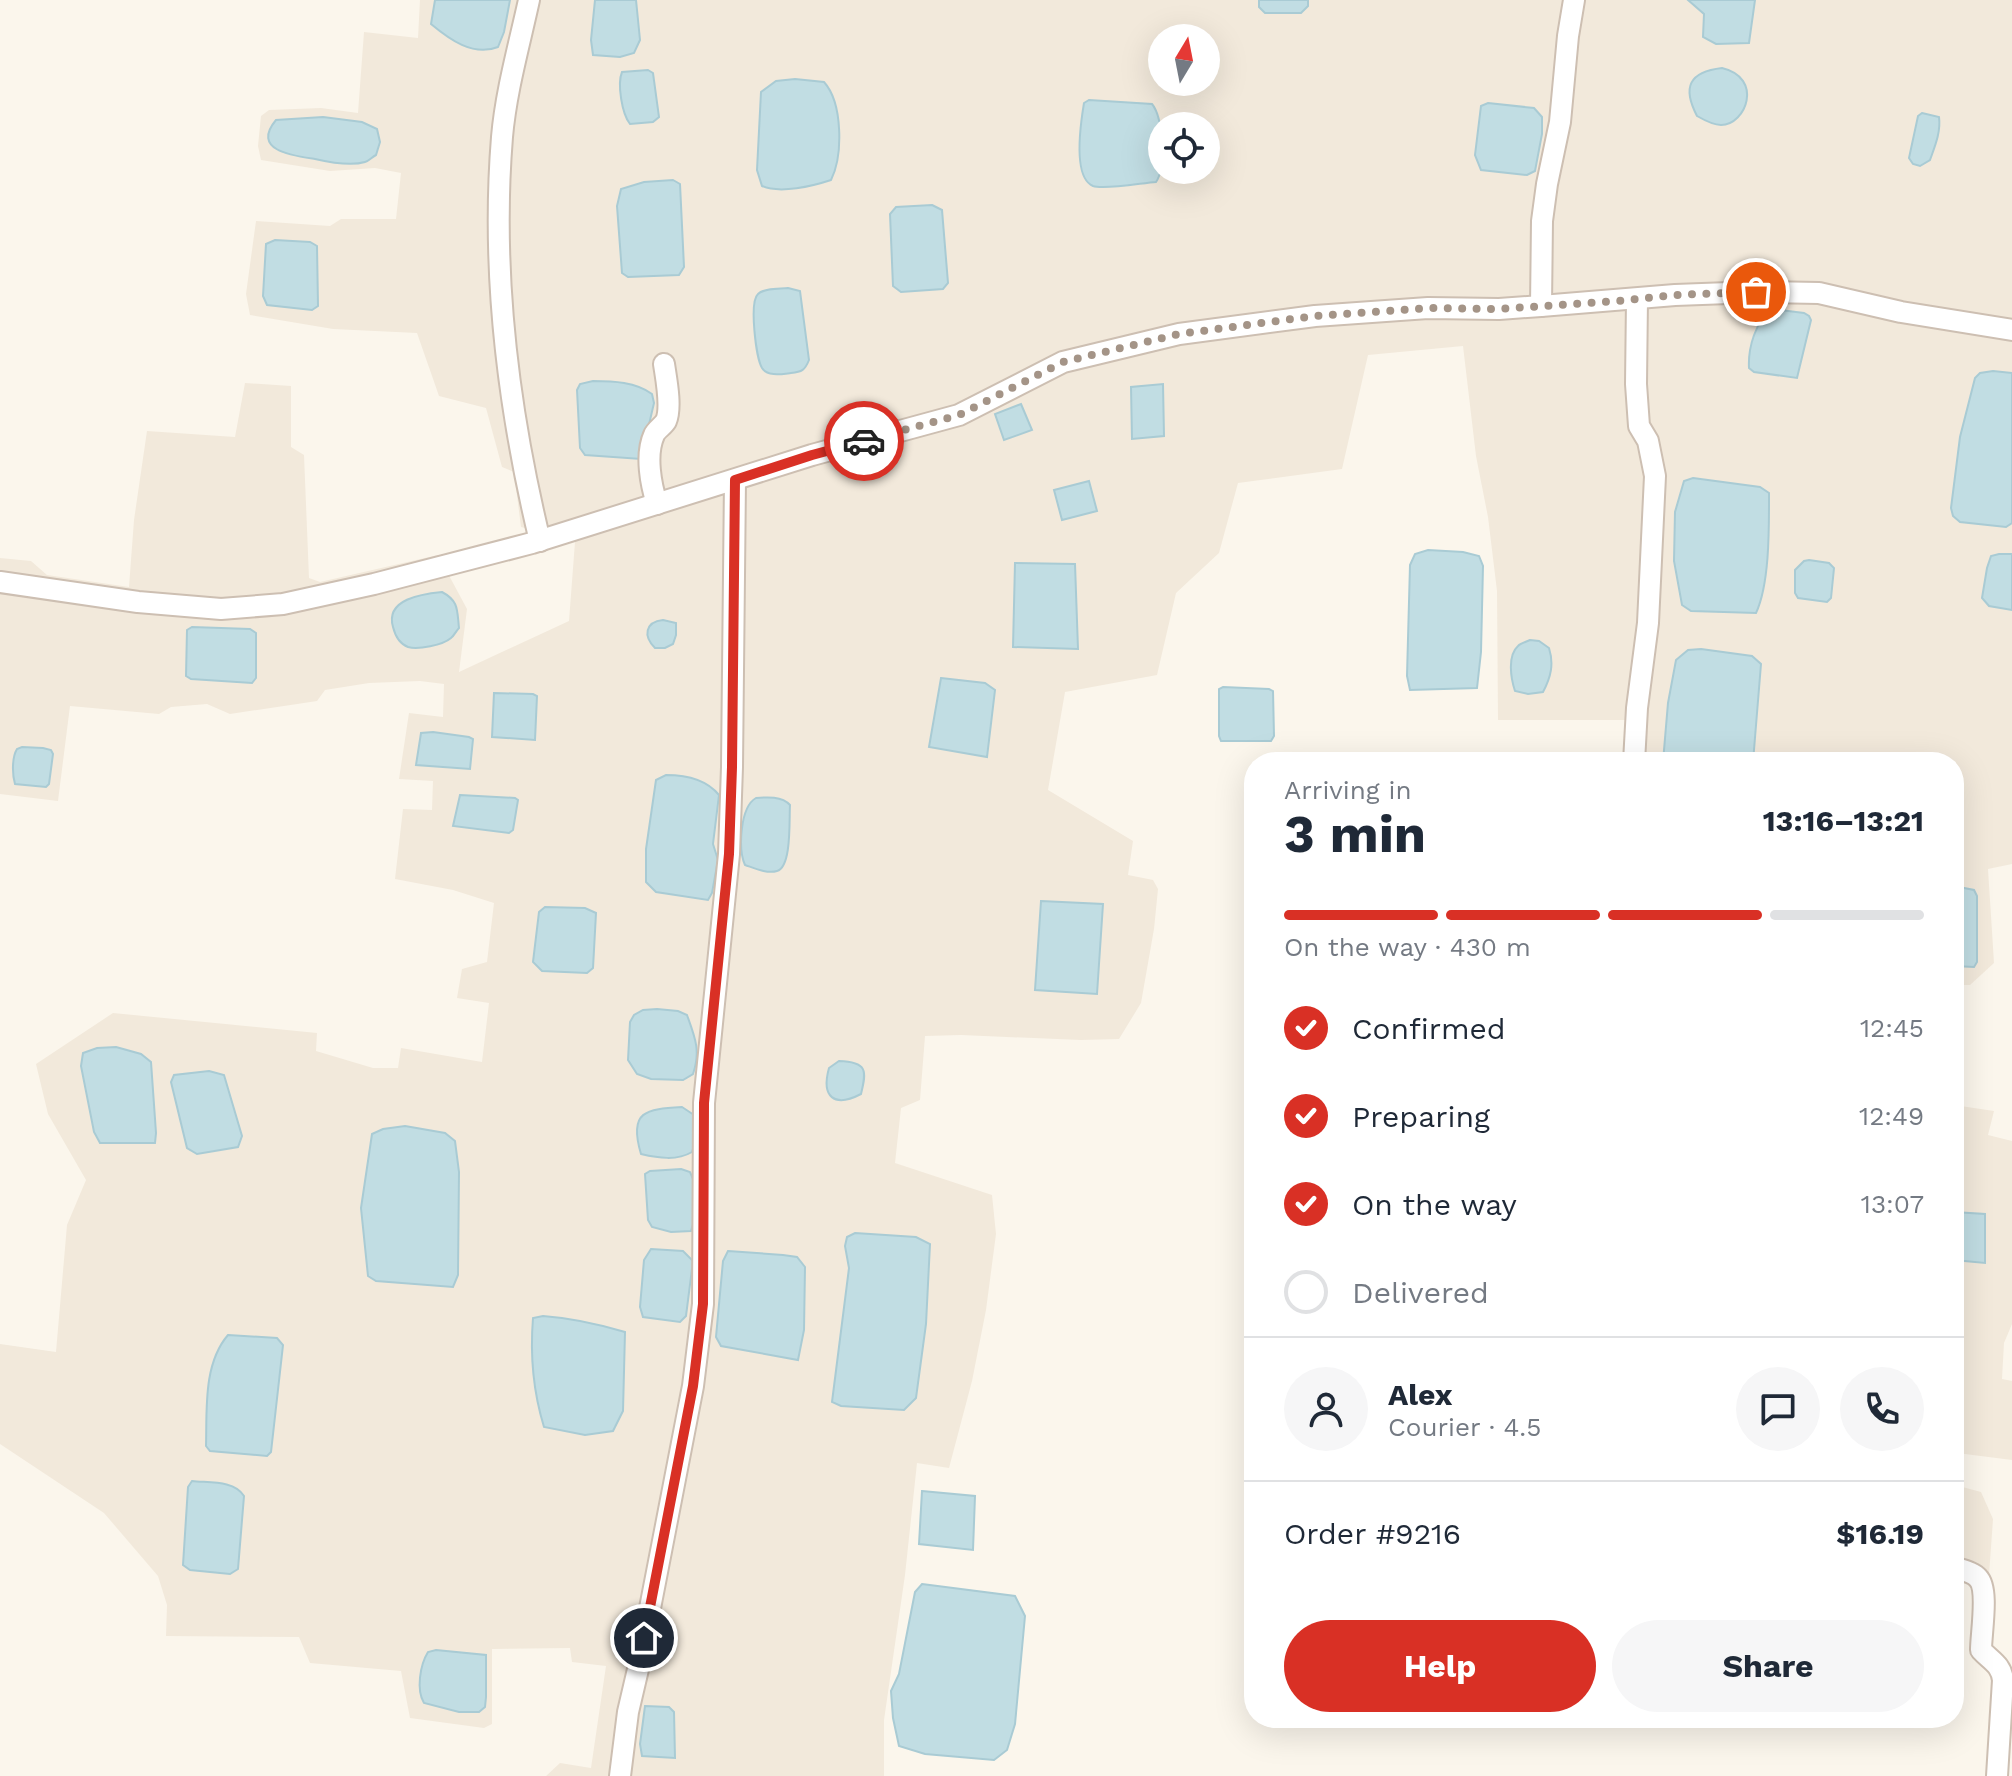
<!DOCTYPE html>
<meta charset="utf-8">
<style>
body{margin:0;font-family:"Work Sans",sans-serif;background:#f6f6f7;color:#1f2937;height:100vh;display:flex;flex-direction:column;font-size:30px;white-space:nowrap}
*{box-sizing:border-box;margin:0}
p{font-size:26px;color:#747a83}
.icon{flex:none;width:44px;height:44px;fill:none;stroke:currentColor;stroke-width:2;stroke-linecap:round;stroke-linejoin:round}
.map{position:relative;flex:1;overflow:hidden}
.details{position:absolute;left:1244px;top:752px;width:720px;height:976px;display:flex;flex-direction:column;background:#fff;border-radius:32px;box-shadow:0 8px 32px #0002}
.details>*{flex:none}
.needle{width:52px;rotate:10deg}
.buttons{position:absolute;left:1148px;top:24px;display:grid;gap:16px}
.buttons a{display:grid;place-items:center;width:72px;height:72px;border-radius:50%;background:#fff;box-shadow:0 8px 32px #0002;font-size:40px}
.pin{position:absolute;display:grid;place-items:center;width:68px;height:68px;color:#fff;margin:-34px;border:4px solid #fff;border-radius:50%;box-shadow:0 2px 8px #0007}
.courier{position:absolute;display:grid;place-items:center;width:80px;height:80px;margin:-40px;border:6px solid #d93025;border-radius:50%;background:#fff;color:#222;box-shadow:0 2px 10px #0007}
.overview em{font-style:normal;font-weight:700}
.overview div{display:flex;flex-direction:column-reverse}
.overview{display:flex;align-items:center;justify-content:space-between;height:136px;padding:0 40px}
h1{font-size:52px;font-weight:700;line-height:60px}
.bar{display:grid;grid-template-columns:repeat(4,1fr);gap:12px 8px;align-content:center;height:96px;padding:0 40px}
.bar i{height:10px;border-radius:6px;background:#e0e1e3}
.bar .selected{background:#d93025}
.bar p{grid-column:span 4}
.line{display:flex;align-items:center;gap:20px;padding:0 40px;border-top:2px solid #e0e1e3}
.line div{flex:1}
.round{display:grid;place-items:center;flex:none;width:84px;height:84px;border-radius:42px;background:#f6f6f7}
ol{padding:0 40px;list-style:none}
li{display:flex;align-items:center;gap:24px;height:88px}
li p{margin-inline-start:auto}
li .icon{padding:8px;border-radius:50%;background:#d93025;color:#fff;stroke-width:4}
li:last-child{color:#747a83}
li i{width:44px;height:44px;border:4px solid #e0e1e3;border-radius:50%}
.button{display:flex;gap:16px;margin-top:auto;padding:16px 40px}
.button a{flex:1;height:92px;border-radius:48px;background:#d93025;color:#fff;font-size:32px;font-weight:700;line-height:92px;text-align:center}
.button a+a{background:#f6f6f7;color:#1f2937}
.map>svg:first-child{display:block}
.residential{fill:#f2e9db;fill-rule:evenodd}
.water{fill:#c1dde3;stroke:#a9cbd4;stroke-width:2}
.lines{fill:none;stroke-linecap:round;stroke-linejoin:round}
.street-casing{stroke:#cdbfb2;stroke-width:24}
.street{stroke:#fff;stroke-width:20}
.done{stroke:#a49487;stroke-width:8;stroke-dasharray:0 14.4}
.route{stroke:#d93025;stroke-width:10}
</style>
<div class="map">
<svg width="2012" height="1776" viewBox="0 0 2012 1776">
<rect width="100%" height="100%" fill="#fbf6ec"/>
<g class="residential">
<path d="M 420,0 L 2012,0 L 2012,864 L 1988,869 L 1994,963 L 1970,985 L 1954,985 L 1954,762 L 1627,762 L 1630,720 L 1498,720 L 1497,591 L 1488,517 L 1476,456 L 1463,346 L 1368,355 L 1342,469 L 1238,483 L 1219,553 L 1176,593 L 1157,675 L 1065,692 L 1048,790 L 1133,841 L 1128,875 L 1153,880 L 1158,889 L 1154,929 L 1141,1003 L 1119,1039 L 1081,1040 L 961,1035 L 925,1036 L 920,1100 L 901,1108 L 895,1163 L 992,1195 L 996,1234 L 986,1310 L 972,1381 L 949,1468 L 917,1463 L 905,1575 L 884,1720 L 884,1776 L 546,1776 L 560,1763 L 591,1768 L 606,1666 L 572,1662 L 570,1648 L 492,1649 L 492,1724 L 484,1728 L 410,1718 L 401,1671 L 310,1663 L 299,1637 L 166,1636 L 167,1605 L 158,1576 L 104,1513 L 0,1444 L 0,1344 L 56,1352 L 67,1225 L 86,1180 L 48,1114 L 36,1064 L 113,1013 L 317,1033 L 316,1051 L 373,1068 L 398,1068 L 401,1048 L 482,1062 L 489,1003 L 457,998 L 462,969 L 487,962 L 494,903 L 453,890 L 395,879 L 403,809 L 432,810 L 433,781 L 399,779 L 409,713 L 443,717 L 444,684 L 420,681 L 369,683 L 325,690 L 317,701 L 230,714 L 207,704 L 171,707 L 159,714 L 70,706 L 58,801 L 0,794 L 0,558 L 31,561 L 47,575 L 129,587 L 134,520 L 147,431 L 235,437 L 245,383 L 291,386 L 291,447 L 304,455 L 309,578 L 320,582 L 438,555 L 467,609 L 459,672 L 569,621 L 575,542 L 521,527 L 514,472 L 502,467 L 486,408 L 439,396 L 417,333 L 333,329 L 250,315 L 246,294 L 256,221 L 330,226 L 341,219 L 396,219 L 401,173 L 375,168 L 330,171 L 261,160 L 258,146 L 261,116 L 269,110 L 321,108 L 358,113 L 364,32 L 418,38 ZM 1162,38 L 1206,38 L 1206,82 L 1162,82 ZM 1162,126 L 1206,126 L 1206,170 L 1162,170 Z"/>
<path d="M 1954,1105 L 1994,1111 L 1988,1135 L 2012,1141 L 2012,1324 L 2004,1343 L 2002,1379 L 2012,1381 L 2012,1460 L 1957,1453 L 1955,1485 L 1981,1492 L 1993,1519 L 1989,1575 L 1973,1584 L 1954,1574 Z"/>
</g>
<g class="water">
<path d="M 435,0 L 510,0 L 504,32 L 498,47 C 473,57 449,39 431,24 Z"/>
<path d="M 595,0 L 636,0 L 640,40 L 634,53 L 620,57 L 593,55 L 591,40 Z"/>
<path d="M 1259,0 L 1308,0 L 1308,6 L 1301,13 L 1265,13 L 1259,7 Z"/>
<path d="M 1688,0 L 1755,0 L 1749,43 L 1716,44 L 1703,37 L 1704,14 Z"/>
<path d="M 1722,68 C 1764,78 1746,125 1721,125 C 1713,125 1704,120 1697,116 C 1682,87 1689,72 1722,68 Z"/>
<path d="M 648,70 L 653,73 L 659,117 L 653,122 L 630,124 C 622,114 617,84 622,72 Z"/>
<path d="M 795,79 L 824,82 C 843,103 843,156 831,180 C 813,186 780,194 762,186 L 757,170 L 761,92 L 776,81 Z"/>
<path d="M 1089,100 L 1152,104 C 1163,117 1166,168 1156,182 C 1142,183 1104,190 1093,186 C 1072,177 1081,121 1084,103 Z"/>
<path d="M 1488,103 L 1534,108 L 1542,117 L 1542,134 L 1535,171 L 1527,175 L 1481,170 L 1475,155 L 1481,106 Z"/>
<path d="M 1922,113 L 1939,117 C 1941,132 1935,146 1930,160 L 1920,166 L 1913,164 L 1909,158 L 1918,116 Z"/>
<path d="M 323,117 L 362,122 L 377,129 L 380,142 L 376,155 C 372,157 369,161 365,162 C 352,166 328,162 315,159 C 295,156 250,151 276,120 Z"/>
<path d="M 673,180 L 680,184 L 684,267 L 679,275 L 628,277 L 622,273 L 617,206 L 621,189 L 644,182 Z"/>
<path d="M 932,205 L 942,210 L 948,283 L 943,289 L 901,292 L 893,286 L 890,214 L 896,207 Z"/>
<path d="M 275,240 L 310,242 L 317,246 L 318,306 L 312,310 L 267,305 L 263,296 L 266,244 Z"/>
<path d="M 788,288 L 800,291 L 809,360 C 805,370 802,372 791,373 C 782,374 768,377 762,368 C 756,358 749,302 758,294 C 764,288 779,289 788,288 Z"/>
<path d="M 1773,309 L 1804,313 L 1809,316 L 1811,320 L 1797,378 L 1754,372 L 1749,368 C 1748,349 1755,320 1773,309 Z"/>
<path d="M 1993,371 L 2012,373 L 2012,523 L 2006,527 L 1960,522 L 1953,516 L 1951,508 L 1960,437 L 1975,378 L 1980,373 Z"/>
<path d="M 593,381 C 613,381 636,382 652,394 L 654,403 L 641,459 L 585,455 L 580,448 L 577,390 L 580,384 Z"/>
<path d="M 1163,384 L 1164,436 L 1132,439 L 1131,387 Z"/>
<path d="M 1021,404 L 1032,430 L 1004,440 L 995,414 Z"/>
<path d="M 1693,478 L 1760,487 L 1769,493 C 1769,526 1770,583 1756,613 L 1691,611 L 1682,605 L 1674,561 L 1675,512 L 1684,481 Z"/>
<path d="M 1089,481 L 1097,511 L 1062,520 L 1054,490 Z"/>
<path d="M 1428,550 L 1463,552 L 1479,556 L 1483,566 L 1481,652 L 1477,688 L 1410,690 L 1407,676 L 1410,565 L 1415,554 Z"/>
<path d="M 1999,554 L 2012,554 L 2012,610 L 1989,606 L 1982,598 L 1987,568 L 1991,556 Z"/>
<path d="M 1809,560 L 1829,563 L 1834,568 L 1831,598 L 1827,602 L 1798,598 L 1795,593 L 1795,570 L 1804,561 Z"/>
<path d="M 1015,563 L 1075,564 L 1078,649 L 1013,647 Z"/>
<path d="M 442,592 C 459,601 457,610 459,628 C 456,631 454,636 451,638 C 443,645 418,650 408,647 C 400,644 395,635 393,627 C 385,599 422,594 442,592 Z"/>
<path d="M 663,620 L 676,623 L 676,635 L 673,644 L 665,648 L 655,648 C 643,636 645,622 663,620 Z"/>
<path d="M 192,627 L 250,629 L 256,633 L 256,678 L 252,683 L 191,679 L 186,676 L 187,630 Z"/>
<path d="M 1530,640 L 1539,641 L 1549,648 C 1554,664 1551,677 1543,692 L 1528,694 L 1515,691 C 1511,679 1507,656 1518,646 C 1521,643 1526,642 1530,640 Z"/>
<path d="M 1701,649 L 1752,656 L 1761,664 L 1753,762 L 1663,762 L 1668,703 L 1676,660 L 1688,650 Z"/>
<path d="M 941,678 L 985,683 L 995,690 L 987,757 L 929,747 Z"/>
<path d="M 1223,687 L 1269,689 L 1273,691 L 1274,736 L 1271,741 L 1221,741 L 1219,736 L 1219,689 Z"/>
<path d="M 494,693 L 533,694 L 537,696 L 535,740 L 492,737 Z"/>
<path d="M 433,732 L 469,737 L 473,739 L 470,769 L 416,765 L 421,733 Z"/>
<path d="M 22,747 L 43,748 L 51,750 L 53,754 L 49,784 L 46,787 L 15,784 C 12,774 12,757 17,749 Z"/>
<path d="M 666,775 C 686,775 706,779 719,795 L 713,844 L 718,860 L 712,893 L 708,900 L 656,892 L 646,882 L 646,849 L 656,780 Z"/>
<path d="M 460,795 L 515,798 L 518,800 L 513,830 L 509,833 L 453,826 Z"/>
<path d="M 756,798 C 767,797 782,796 790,805 C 789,819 792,867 777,871 C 767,874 754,868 745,865 C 738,849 740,807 756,798 Z"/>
<path d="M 1954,886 L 1974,890 L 1977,896 L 1977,962 L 1974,967 L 1954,966 Z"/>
<path d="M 1041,901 L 1103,904 L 1097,994 L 1035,990 Z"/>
<path d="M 545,907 L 585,908 L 596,913 L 593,968 L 587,973 L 542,971 L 533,962 L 539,912 Z"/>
<path d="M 657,1009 L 678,1011 L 687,1015 C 695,1037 701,1051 693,1074 L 683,1080 L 651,1079 L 637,1074 L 628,1060 L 630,1022 L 634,1015 L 643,1010 Z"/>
<path d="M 116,1047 L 141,1054 L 151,1062 L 156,1133 L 155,1143 L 100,1143 L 94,1132 L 81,1066 L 83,1053 L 97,1048 Z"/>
<path d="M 839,1061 C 867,1062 867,1070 861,1094 C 834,1108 821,1097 829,1068 Z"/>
<path d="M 209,1071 L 224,1075 L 242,1136 L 238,1147 L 197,1154 L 187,1148 L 171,1082 L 174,1075 Z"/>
<path d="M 682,1107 L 694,1115 L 697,1137 L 692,1152 C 677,1161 658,1158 641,1154 C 628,1111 646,1109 682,1107 Z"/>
<path d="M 405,1126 L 445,1133 L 455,1141 L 459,1172 L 458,1275 L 453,1287 L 376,1281 L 368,1276 L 361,1208 L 372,1134 L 383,1129 Z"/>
<path d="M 681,1169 L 690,1172 C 699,1190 697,1213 691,1231 L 671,1232 L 652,1227 L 648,1220 L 645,1174 L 650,1171 Z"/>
<path d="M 1954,1212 L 1985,1214 L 1985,1263 L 1954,1260 Z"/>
<path d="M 855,1233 L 916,1237 L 930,1244 L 926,1324 L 916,1398 L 904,1410 L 841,1406 L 832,1402 L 849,1268 L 845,1246 L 847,1237 Z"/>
<path d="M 651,1249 L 683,1251 L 693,1261 L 686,1316 L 680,1322 L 643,1317 L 640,1307 L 644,1260 Z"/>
<path d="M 728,1251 L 783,1255 L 797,1257 L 805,1267 L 804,1330 L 798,1360 L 721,1346 L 716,1337 L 723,1261 Z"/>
<path d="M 543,1316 C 571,1318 598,1324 625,1332 L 623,1411 L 613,1431 L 585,1435 L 544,1427 C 533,1391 530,1355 533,1318 Z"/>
<path d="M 228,1335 L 277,1338 L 283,1345 L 271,1452 L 267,1456 L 210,1451 L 206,1446 C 207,1410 203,1364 228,1335 Z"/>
<path d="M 192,1481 C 209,1483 234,1480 244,1496 L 238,1569 L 230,1574 L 190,1570 L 183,1565 L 188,1487 Z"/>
<path d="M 922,1491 L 975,1496 L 973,1550 L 919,1544 Z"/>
<path d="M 922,1584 L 1015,1596 L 1025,1616 L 1015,1724 L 1007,1750 L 994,1760 L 925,1754 L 899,1746 L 893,1718 L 891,1691 L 899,1674 L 915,1592 Z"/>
<path d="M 436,1650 L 486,1655 L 486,1697 L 485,1707 L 479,1712 L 459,1712 L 424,1703 C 416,1690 420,1665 428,1652 Z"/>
<path d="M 645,1706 L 669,1707 L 674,1712 L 675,1758 L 642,1756 L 640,1744 Z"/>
</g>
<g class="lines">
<defs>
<g id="street">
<path d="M 529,0 C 519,46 506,91 502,137 C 491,273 508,409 540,541"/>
<path d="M 1541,306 L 1542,221 L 1547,184 L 1560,122 L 1568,36 L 1574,0"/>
<path d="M 657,504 C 651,485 645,455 654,435 C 656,430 663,426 666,421 C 672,407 666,378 664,364"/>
<path d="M 0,582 L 138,602 L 221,609 L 283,604 L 374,584 L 532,543 L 812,455 L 959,415 L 1063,362 L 1179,334 L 1315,316 L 1428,308 L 1499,309 L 1541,306 L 1675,295 L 1756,292 L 1819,293 L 1901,312 L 2012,330"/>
<path d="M 1634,762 L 1637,708 L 1648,623 L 1655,476 L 1648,441 L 1639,426 L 1636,384 L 1637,299"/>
<path d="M 1954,1567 C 1961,1570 1973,1572 1978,1578 C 1989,1589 1981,1633 1981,1650 C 1991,1661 2001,1664 2003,1680 L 1997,1776"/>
<path d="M 620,1776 L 628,1712 L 639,1665 L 693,1386 L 703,1304 L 704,1103 L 729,854 L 732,767 L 735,480"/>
</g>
</defs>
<use href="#street" class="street-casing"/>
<use href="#street" class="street"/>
</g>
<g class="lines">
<path class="done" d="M 864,441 L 959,415 L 1063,362 L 1179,334 L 1315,316 L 1428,308 L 1499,309 L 1618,301 L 1675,295 L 1756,292"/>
<path class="route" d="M 644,1638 L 693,1386 L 703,1304 L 704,1103 L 729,854 L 732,767 L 735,480 L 812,455 L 864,441"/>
</g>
</svg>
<div class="buttons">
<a><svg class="needle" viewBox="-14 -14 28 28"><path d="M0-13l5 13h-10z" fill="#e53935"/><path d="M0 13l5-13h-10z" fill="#747a83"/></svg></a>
<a><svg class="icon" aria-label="locate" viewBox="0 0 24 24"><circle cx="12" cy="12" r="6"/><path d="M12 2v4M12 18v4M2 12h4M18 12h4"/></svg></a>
</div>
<div class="pin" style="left:1756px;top:292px;background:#ea580c"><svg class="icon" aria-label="bag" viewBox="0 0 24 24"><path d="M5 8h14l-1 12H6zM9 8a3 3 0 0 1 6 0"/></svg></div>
<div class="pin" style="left:644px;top:1638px;background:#1f2937"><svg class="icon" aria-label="home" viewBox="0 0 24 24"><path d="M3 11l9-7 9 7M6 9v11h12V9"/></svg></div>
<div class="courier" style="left:864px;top:441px"><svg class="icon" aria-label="car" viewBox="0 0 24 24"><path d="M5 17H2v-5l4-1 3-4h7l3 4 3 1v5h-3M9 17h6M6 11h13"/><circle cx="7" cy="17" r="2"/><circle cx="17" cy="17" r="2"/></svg></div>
<section class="details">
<div class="overview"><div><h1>3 min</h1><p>Arriving in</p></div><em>13:16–13:21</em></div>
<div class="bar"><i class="selected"></i><i class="selected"></i><i class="selected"></i><i></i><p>On the way · 430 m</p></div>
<ol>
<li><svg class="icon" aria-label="check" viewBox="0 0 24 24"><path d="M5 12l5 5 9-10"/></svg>Confirmed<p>12:45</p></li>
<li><svg class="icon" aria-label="check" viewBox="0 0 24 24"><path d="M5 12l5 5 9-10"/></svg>Preparing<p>12:49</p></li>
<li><svg class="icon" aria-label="check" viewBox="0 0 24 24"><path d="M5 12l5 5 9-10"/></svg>On the way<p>13:07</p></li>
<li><i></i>Delivered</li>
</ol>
<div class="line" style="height:144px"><a class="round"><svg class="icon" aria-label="person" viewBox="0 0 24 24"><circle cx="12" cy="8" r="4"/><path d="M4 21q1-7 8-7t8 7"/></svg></a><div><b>Alex</b><p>Courier · 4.5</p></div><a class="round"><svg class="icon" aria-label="chat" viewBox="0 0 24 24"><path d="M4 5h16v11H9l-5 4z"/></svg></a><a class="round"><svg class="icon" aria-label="phone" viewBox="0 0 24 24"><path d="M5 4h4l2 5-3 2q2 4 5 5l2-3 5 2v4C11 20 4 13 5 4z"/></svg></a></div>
<div class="line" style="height:104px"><div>Order #9216</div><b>$16.19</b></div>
<div class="button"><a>Help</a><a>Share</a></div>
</section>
</div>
